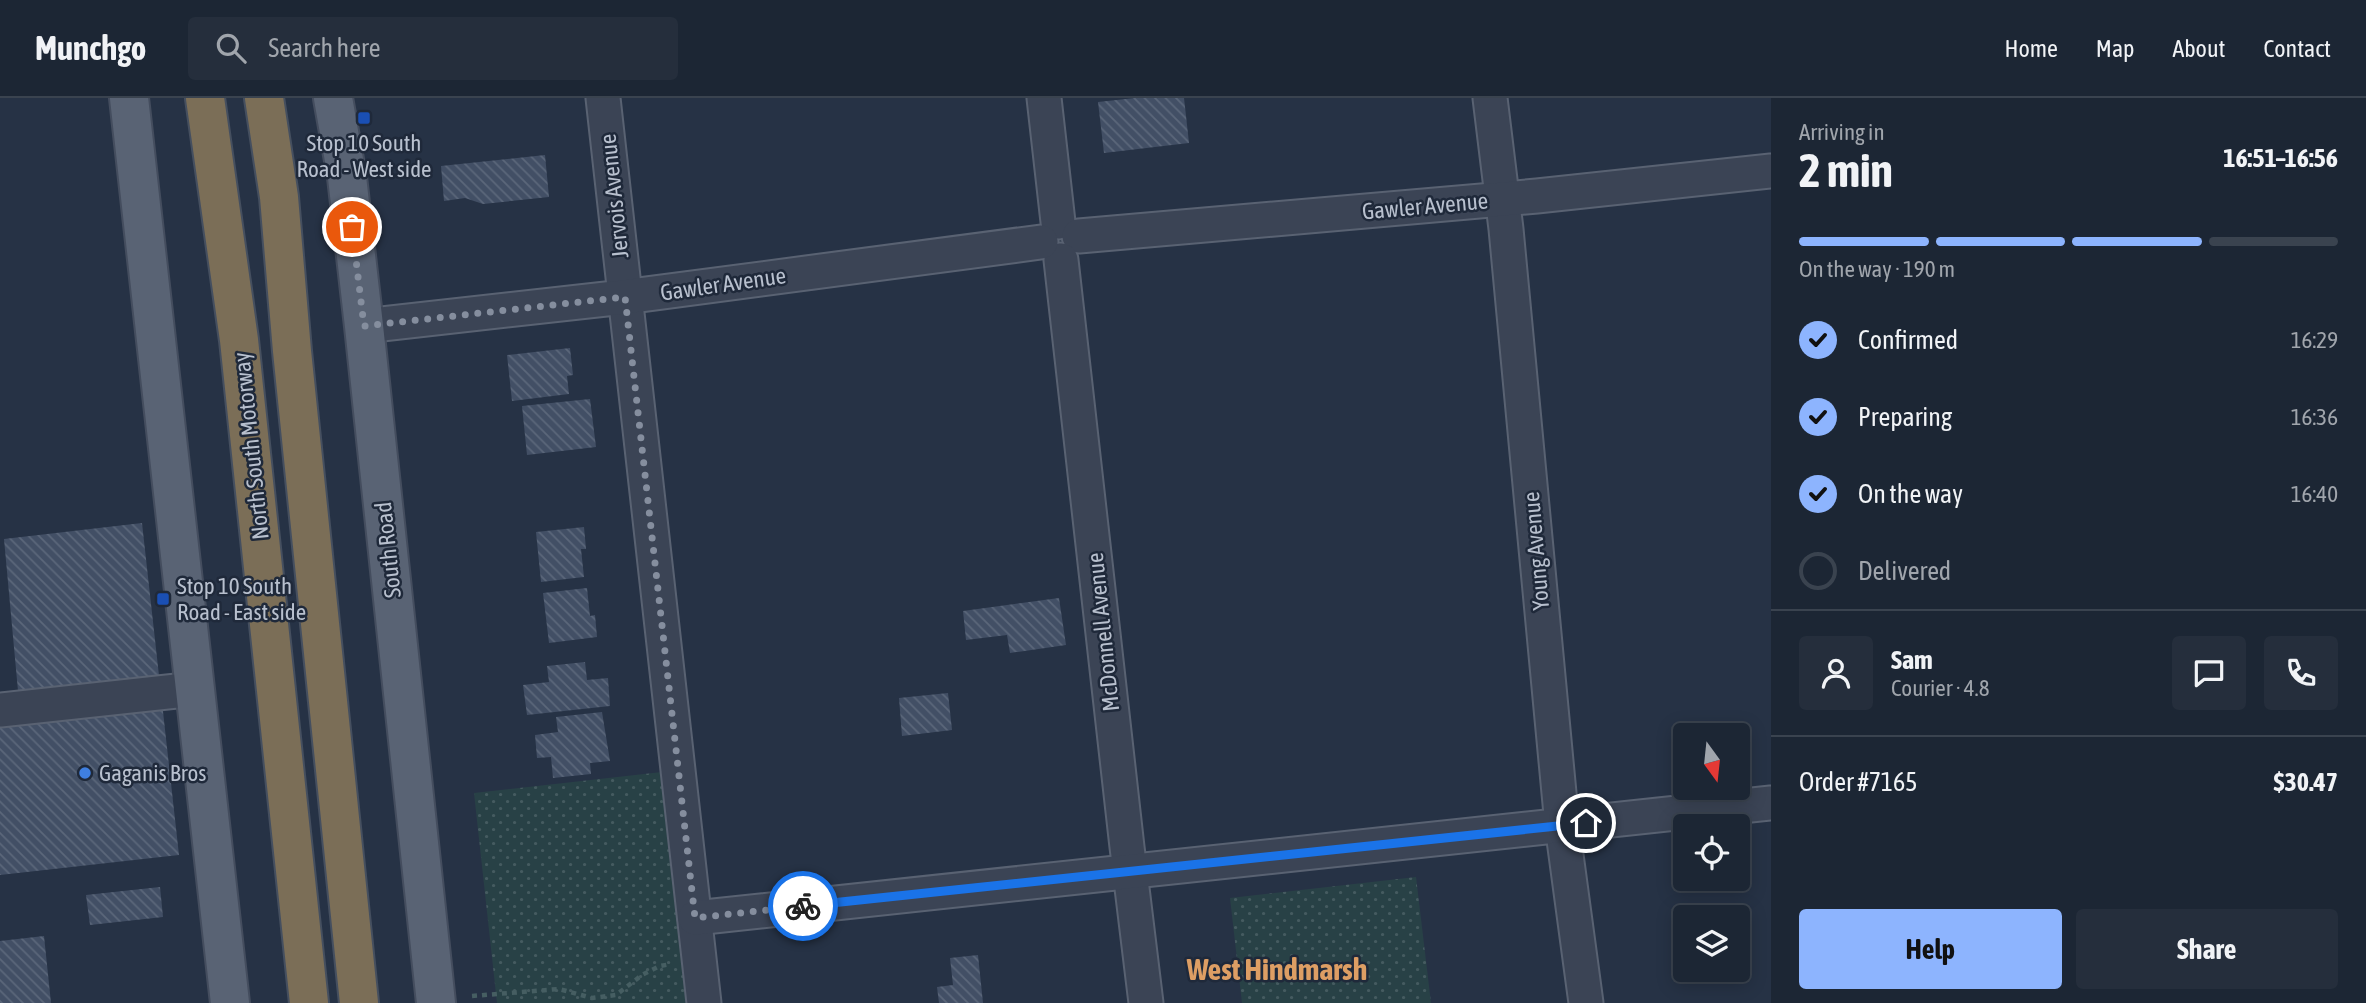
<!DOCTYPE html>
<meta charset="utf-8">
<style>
body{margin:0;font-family:"Asap Condensed",sans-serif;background:#252e3c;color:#f1f3f6;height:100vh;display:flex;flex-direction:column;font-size:26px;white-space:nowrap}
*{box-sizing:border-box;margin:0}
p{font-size:23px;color:#a0a5ac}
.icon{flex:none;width:38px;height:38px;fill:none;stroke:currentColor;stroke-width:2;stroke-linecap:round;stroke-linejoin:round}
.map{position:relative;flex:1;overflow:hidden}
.sheet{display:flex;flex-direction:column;background:#1c2634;width:595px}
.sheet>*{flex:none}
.needle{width:46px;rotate:165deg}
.tools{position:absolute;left:1673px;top:625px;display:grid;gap:14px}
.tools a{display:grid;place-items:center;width:77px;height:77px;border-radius:7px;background:#1c2634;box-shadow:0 4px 18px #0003,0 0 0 2px #3a434f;font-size:35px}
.pin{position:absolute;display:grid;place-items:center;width:60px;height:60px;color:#fff;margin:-30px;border:4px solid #fff;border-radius:50%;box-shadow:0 2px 7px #0007}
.courier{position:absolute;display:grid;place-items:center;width:70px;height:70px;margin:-35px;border:5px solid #1a73e8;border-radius:50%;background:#fff;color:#222;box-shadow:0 2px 9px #0007}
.headline em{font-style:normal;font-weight:700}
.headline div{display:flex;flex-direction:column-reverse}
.headline{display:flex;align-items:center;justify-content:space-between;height:119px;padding:0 28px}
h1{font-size:46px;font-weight:700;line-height:52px}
.bar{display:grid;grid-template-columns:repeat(4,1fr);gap:10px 7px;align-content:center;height:84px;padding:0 28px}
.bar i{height:9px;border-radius:5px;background:#3a434f}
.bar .current{background:#8db4fe}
.bar p{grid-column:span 4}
.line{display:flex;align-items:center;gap:18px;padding:0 28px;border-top:2px solid #3a434f}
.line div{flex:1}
.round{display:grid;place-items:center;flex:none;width:74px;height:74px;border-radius:7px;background:#252e3c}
ol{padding:0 28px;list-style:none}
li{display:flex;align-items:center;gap:21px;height:77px}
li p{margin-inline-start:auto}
li .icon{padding:7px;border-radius:50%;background:#8db4fe;color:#111;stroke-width:4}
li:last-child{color:#a0a5ac}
li i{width:38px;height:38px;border:4px solid #3a434f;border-radius:50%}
.button{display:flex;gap:14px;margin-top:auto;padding:14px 28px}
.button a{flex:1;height:80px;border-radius:7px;background:#8db4fe;color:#111;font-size:28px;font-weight:700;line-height:80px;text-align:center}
.button a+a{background:#252e3c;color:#f1f3f6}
header{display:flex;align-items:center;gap:42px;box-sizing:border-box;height:98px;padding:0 35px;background:#1c2634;border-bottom:2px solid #3a434f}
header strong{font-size:33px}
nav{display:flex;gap:38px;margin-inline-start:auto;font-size:24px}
.search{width:490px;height:63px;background:#252e3c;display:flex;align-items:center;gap:18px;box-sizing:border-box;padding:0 24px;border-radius:7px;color:#a0a5ac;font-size:26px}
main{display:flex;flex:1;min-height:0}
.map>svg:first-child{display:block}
.park{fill:url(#park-dots)}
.building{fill:url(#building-back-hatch)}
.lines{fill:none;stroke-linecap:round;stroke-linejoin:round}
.minor-casing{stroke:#596272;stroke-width:37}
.major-casing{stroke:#444d5e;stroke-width:42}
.highway-casing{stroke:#454f5f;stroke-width:42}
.path{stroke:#465e62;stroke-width:4.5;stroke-dasharray:5 5;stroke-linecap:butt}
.minor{stroke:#3b4455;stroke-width:33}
.major{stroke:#596374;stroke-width:38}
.highway{stroke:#7b6e57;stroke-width:38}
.done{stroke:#858e9e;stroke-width:7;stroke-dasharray:0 12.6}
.route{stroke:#1a73e8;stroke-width:9}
.transit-dot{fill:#1a4fb4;stroke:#1f293a;stroke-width:2.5}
.shop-dot{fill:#3f7fe0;stroke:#1f293a;stroke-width:2.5}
.labels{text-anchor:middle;stroke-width:5;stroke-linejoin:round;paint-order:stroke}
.poi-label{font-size:23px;fill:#b8c0ce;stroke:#1f293a;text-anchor:start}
.street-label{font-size:23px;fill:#b8c0ce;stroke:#1f293a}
.district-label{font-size:30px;font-weight:bold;fill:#dd9e64;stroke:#1f293a}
</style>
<header>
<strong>Munchgo</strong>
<div class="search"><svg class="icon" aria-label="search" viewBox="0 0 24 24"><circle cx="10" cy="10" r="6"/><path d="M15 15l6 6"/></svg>Search here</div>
<nav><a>Home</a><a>Map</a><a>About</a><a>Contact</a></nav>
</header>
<main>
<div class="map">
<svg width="1771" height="905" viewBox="0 0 1771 905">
<defs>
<pattern id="park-dots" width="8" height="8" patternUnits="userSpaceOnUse" patternTransform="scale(1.75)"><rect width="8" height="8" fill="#284146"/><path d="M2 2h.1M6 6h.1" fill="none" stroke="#455b60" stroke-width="1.8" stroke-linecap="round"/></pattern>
<pattern id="building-back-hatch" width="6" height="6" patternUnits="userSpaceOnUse" patternTransform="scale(1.75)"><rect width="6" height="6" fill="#424f65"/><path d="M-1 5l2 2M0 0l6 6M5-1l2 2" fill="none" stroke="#5b677a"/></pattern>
</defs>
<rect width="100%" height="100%" fill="#263245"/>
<g class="park">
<path d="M 662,674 L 686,905 L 497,905 L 474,695 Z"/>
<path d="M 1416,779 L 1431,905 L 1242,905 L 1230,800 Z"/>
</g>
<g class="building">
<path d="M 1135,0 L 1184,0 L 1189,45 L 1104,55 L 1098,4 Z"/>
<path d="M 545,57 L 549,99 L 483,106 L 465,100 L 444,103 L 441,68 Z"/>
<path d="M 570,250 L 573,277 L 567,278 L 569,296 L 512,303 L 507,257 Z"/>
<path d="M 590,301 L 596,349 L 527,357 L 522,308 Z"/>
<path d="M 142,425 L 179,757 L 0,777 L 0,594 L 18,593 L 4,441 Z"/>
<path d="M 584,429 L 586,451 L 581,451 L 584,479 L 541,484 L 536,434 Z"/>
<path d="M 587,490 L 590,518 L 595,517 L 597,539 L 549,545 L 543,495 Z"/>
<path d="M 1059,500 L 1066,547 L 1010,555 L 1007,537 L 966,542 L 963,513 Z"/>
<path d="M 585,564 L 587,582 L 608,580 L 610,608 L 527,617 L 523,587 L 549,584 L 547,568 Z"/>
<path d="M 948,595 L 952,632 L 902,638 L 899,600 Z"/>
<path d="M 602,614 L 610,663 L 590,665 L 591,676 L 553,680 L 551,659 L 537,660 L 535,637 L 558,634 L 556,619 Z"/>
<path d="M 160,789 L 163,819 L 90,827 L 86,797 Z"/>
<path d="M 44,838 L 51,905 L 0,905 L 0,843 Z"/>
<path d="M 978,857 L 983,905 L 939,905 L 937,889 L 953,887 L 950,860 Z"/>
</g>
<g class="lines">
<defs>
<g id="minor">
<path d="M 603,0 L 704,905"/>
<path d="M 1044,0 L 1058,124"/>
<path d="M 1490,0 L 1506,131 L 1562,727 L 1586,905"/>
<path d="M 1079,138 L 1537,98 L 1771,73"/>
<path d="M 1061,162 L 1127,749 L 1146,905"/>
<path d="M 364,228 L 624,199 L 1041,144"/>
<path d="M 0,612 L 195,591"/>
<path d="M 695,820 L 1771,705"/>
</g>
<g id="major">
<path d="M 129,0 L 230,905"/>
<path d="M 333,0 L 347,79 L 364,228 L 436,905"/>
</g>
<g id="highway">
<path d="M 205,0 L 239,242 L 309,905"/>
<path d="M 264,0 L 279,99 L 292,253 L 359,905"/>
</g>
</defs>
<use href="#minor" class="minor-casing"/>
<use href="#major" class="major-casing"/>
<use href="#highway" class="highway-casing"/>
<path class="path" d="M 472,898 L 559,891 L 592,900 L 616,897 L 642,877 L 660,868 L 671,866"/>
<use href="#minor" class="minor"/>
<use href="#major" class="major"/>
<use href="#highway" class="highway"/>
</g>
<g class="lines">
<path class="done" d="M 352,129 L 364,228 L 625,199 L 695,820 L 803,808"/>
<path class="route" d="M 803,808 L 1586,725"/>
</g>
<g class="transit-dot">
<rect x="357" y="13" width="14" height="14" rx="3.5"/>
<rect x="156" y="494" width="14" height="14" rx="3.5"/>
</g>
<circle class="shop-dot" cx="85" cy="675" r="7"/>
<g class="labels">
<g class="poi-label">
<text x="364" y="53" text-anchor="middle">Stop 10 South<tspan x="364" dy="26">Road - West side</tspan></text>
<text x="177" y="496">Stop 10 South<tspan x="177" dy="26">Road - East side</tspan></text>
<text x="99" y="683">Gaganis Bros</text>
</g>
<g class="street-label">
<text transform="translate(614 98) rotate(-96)" y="8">Jervois Avenue</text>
<text transform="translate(1425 108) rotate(-5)" y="8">Gawler Avenue</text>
<text transform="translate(723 186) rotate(-8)" y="8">Gawler Avenue</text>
<text transform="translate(251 348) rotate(-96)" y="8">North South Motorway</text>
<text transform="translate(388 452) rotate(-96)" y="8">South Road</text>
<text transform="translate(1536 453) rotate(-95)" y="8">Young Avenue</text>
<text transform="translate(1103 534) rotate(-96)" y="8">McDonnell Avenue</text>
</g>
<g class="district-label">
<text x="1277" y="882">West Hindmarsh</text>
</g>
</g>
</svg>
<div class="tools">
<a><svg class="needle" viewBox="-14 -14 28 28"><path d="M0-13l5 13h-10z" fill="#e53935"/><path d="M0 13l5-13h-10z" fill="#a0a5ac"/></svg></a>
<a><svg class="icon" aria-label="locate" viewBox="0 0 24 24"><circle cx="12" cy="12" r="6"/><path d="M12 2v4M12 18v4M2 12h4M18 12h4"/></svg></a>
<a><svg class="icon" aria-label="layers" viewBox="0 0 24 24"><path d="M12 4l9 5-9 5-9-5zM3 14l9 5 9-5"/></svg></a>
</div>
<div class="pin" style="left:352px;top:129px;background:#ea580c"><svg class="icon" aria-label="bag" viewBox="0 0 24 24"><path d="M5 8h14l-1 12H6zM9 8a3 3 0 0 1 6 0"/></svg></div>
<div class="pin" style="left:1586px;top:725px;background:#1f2937"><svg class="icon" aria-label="home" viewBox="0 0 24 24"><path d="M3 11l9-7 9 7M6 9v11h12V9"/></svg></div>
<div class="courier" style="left:803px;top:808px"><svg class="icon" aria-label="bike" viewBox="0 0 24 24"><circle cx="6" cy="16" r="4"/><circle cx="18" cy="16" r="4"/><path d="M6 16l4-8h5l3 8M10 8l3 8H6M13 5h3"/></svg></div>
</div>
<section class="sheet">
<div class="headline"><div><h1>2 min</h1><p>Arriving in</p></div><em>16:51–16:56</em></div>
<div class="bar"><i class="current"></i><i class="current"></i><i class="current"></i><i></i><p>On the way · 190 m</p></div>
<ol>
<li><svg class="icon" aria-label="check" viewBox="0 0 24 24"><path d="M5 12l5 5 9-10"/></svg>Confirmed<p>16:29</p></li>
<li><svg class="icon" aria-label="check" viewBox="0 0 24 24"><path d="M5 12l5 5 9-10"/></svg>Preparing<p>16:36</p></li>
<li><svg class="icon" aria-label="check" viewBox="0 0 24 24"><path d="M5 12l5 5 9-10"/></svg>On the way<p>16:40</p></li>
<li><i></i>Delivered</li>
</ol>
<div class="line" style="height:126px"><a class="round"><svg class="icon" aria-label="person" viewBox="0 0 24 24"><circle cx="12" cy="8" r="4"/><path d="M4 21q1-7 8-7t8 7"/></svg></a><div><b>Sam</b><p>Courier · 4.8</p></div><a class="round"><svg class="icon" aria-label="chat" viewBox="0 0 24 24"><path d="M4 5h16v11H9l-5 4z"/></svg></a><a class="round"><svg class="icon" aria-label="phone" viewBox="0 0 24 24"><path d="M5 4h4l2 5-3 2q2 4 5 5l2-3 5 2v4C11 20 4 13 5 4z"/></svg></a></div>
<div class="line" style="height:91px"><div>Order #7165</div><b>$30.47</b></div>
<div class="button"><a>Help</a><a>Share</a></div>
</section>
</main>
